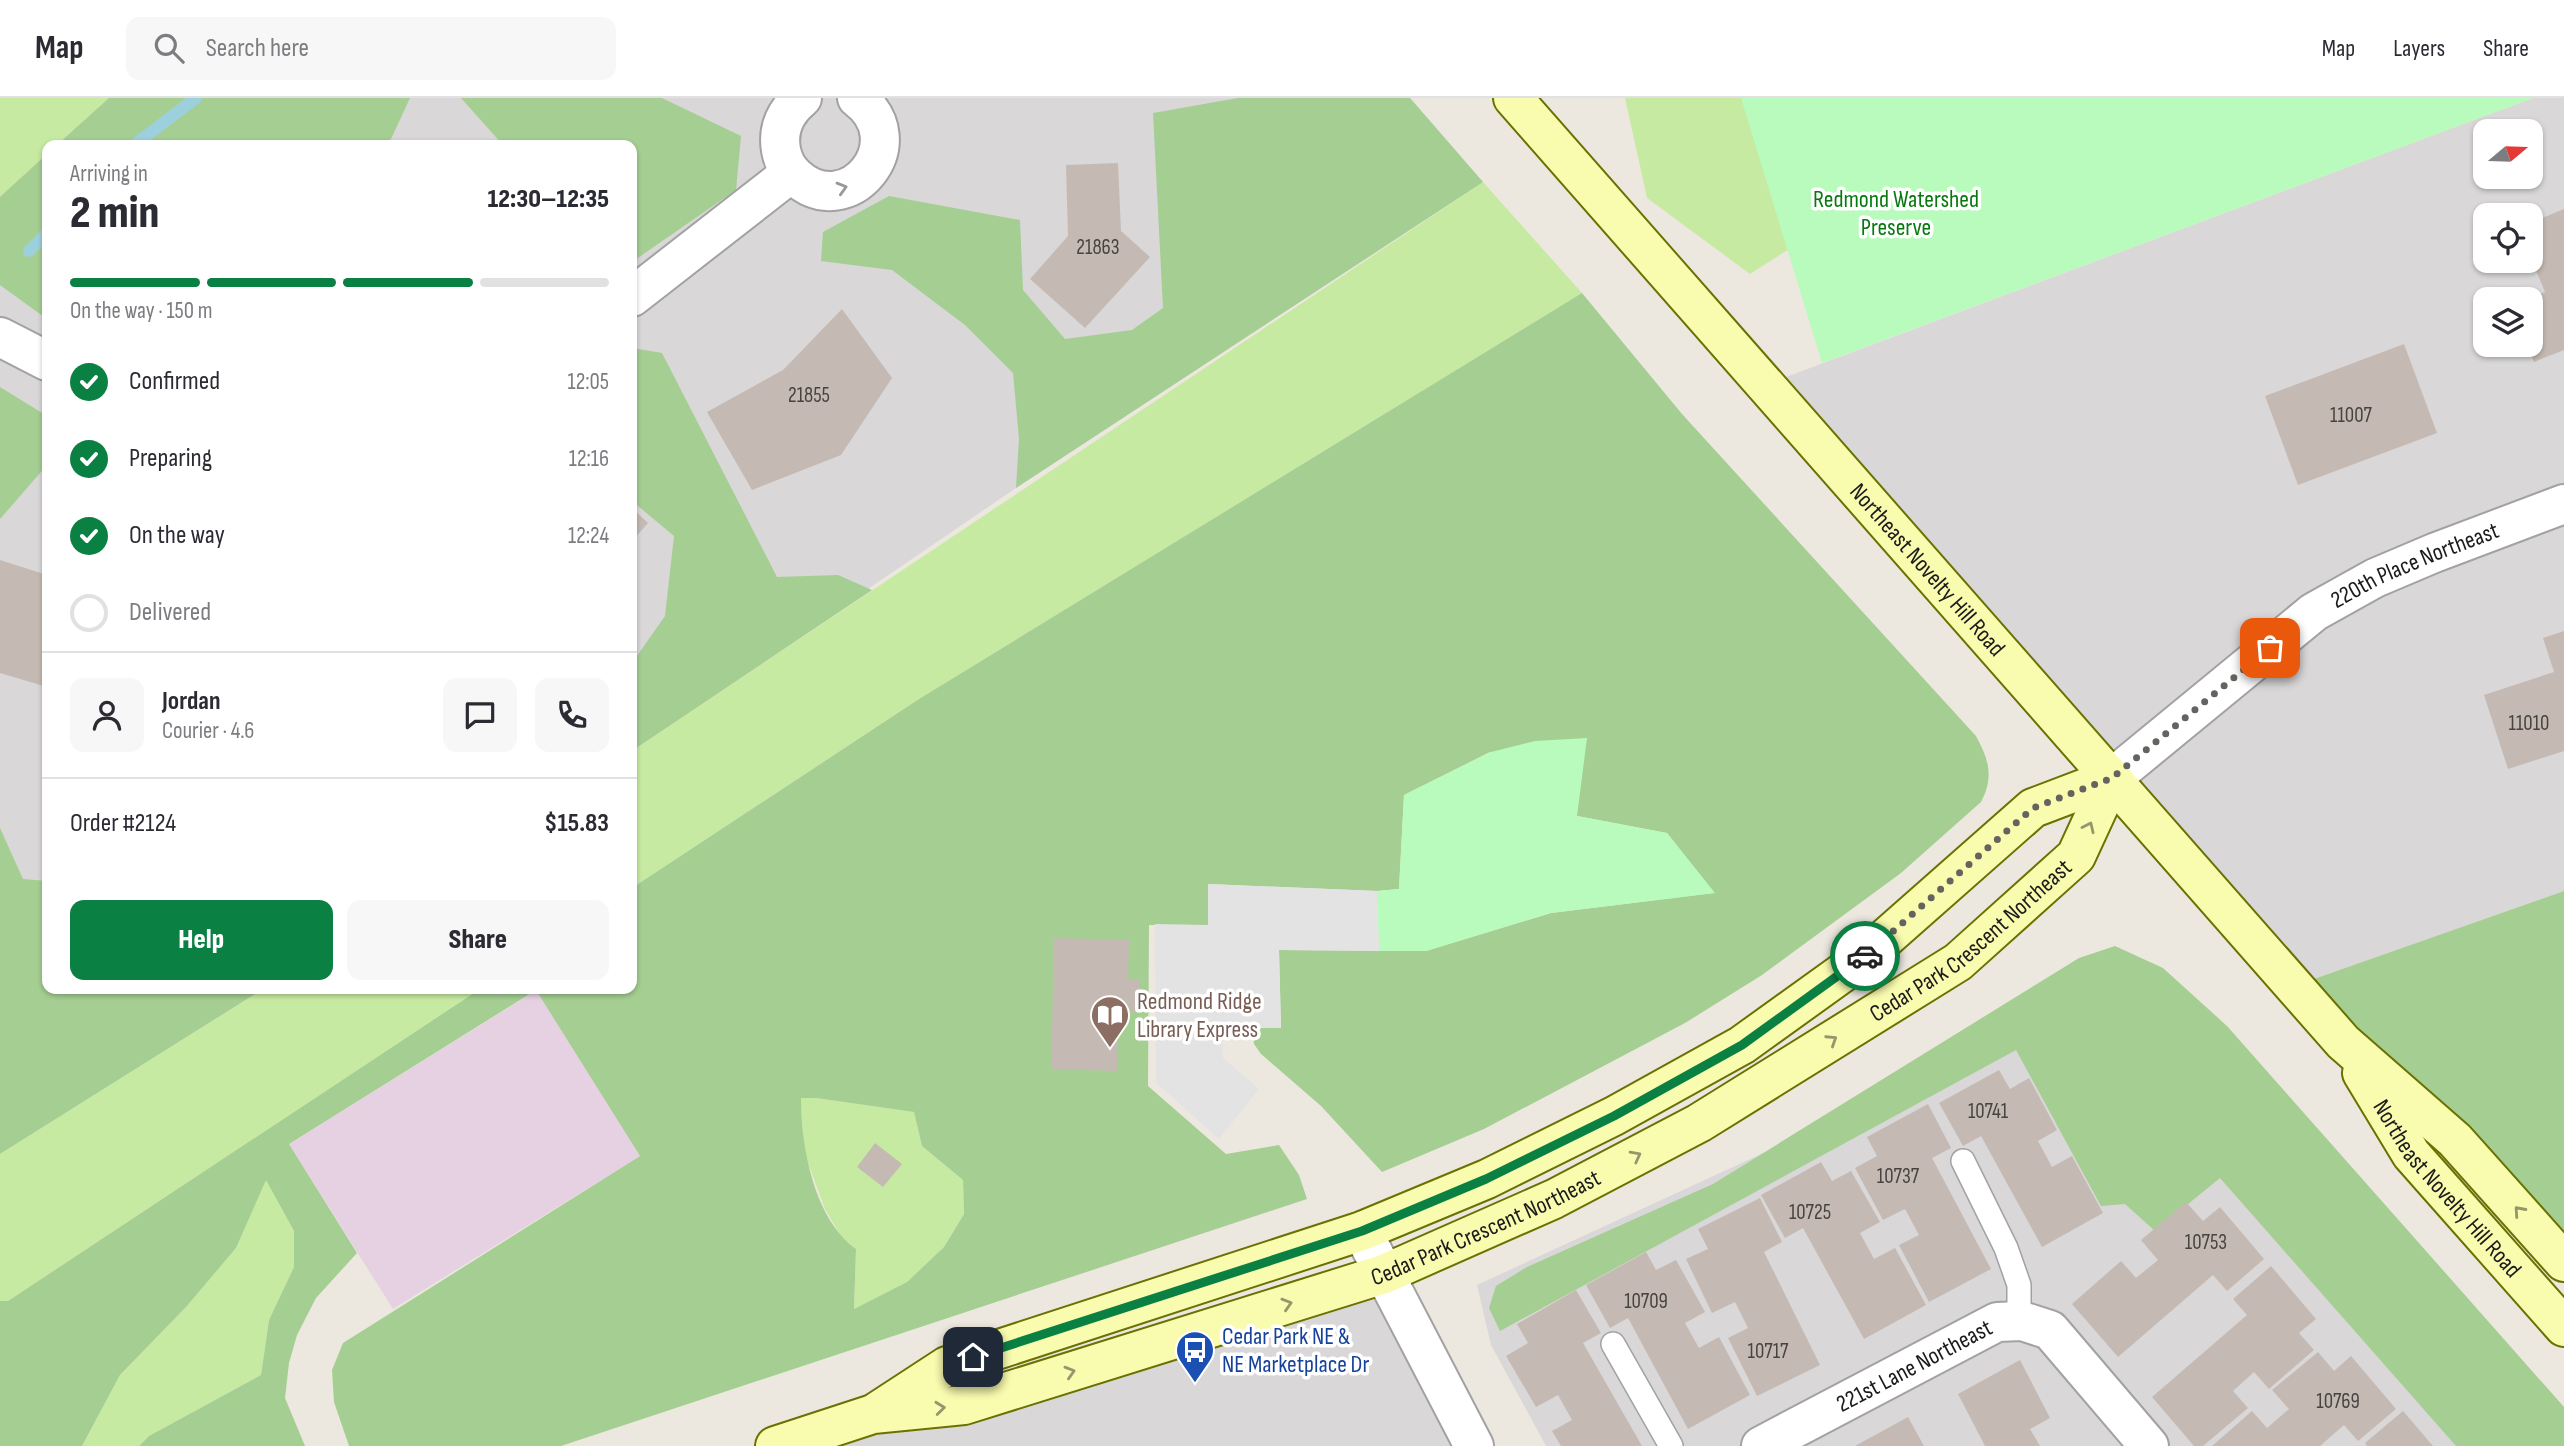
<!DOCTYPE html>
<meta charset="utf-8">
<style>
body{margin:0;font-family:"Sofia Sans Condensed",sans-serif;background:#f7f7f7;color:#2b2b33;height:100vh;display:flex;flex-direction:column;font-size:26px;white-space:nowrap}
*{box-sizing:border-box;margin:0}
p{font-size:23px;color:#7c7c81}
.icon{flex:none;width:38px;height:38px;fill:none;stroke:currentColor;stroke-width:2;stroke-linecap:round;stroke-linejoin:round}
.map{position:relative;flex:1;overflow:hidden}
.panel{position:absolute;left:42px;top:42px;width:595px;height:854px;display:flex;flex-direction:column;background:#fff;border-radius:14px;box-shadow:0 2px 5px #0004}
.panel>*{flex:none}
.needle{width:46px;rotate:71deg}
.tools{position:absolute;left:2473px;top:21px;display:grid;gap:14px}
.tools a{display:grid;place-items:center;width:70px;height:70px;border-radius:14px;background:#fff;box-shadow:0 2px 5px #0004;font-size:35px}
.pin{position:absolute;display:grid;place-items:center;width:60px;height:60px;color:#fff;margin:-30px;border-radius:14px;box-shadow:0 4px 10px #0006}
.courier{position:absolute;display:grid;place-items:center;width:70px;height:70px;margin:-35px;border:5px solid #0b8043;border-radius:50%;background:#fff;color:#222;box-shadow:0 2px 9px #0007}
.summary em{font-style:normal;font-weight:800}
.summary div{display:flex;flex-direction:column-reverse}
.summary{display:flex;align-items:center;justify-content:space-between;height:119px;padding:0 28px}
h1{font-size:46px;font-weight:800;line-height:52px}
.bar{display:grid;grid-template-columns:repeat(4,1fr);gap:10px 7px;align-content:center;height:84px;padding:0 28px}
.bar i{height:9px;border-radius:5px;background:#e1e1e2}
.bar .on{background:#0b8043}
.bar p{grid-column:span 4}
.line{display:flex;align-items:center;gap:18px;padding:0 28px;border-top:2px solid #e1e1e2}
.line div{flex:1}
.round{display:grid;place-items:center;flex:none;width:74px;height:74px;border-radius:14px;background:#f7f7f7}
ol{padding:0 28px;list-style:none}
li{display:flex;align-items:center;gap:21px;height:77px}
li p{margin-inline-start:auto}
li .icon{padding:7px;border-radius:50%;background:#0b8043;color:#fff;stroke-width:4}
li:last-child{color:#7c7c81}
li i{width:38px;height:38px;border:4px solid #e1e1e2;border-radius:50%}
.action{display:flex;gap:14px;margin-top:auto;padding:14px 28px}
.action a{flex:1;height:80px;border-radius:14px;background:#0b8043;color:#fff;font-size:28px;font-weight:800;line-height:80px;text-align:center}
.action a+a{background:#f7f7f7;color:#2b2b33}
header{display:flex;align-items:center;gap:42px;box-sizing:border-box;height:98px;padding:0 35px;background:#fff;border-bottom:2px solid #e1e1e2}
header strong{font-size:33px}
nav{display:flex;gap:38px;margin-inline-start:auto;font-size:24px}
.search{width:490px;height:63px;background:#f7f7f7;display:flex;align-items:center;gap:18px;box-sizing:border-box;padding:0 24px;border-radius:14px;color:#7c7c81;font-size:26px}
.map>svg:first-child{display:block}
.residential{fill:#d9d7d7;fill-rule:evenodd}
.industrial{fill:#e6d1e3}
.grass{fill:#c7eaa2}
.forest{fill:#a5ce92;fill-rule:evenodd}
.park{fill:#b8fbbc}
.parking{fill:#e3e3e3}
.lines{fill:none;stroke-linecap:round;stroke-linejoin:round}
.stream{stroke:#9dd0dd;stroke-width:12}
.building{fill:#c5bab3}
.lane-casing{stroke:#a2a2a2;stroke-width:26}
.street-casing{stroke:#a2a2a2;stroke-width:42}
.secondary-casing{stroke:#697201;stroke-width:42}
.lane{stroke:#fff;stroke-width:23}
.street{stroke:#fff;stroke-width:38}
.secondary{stroke:#f9fbaf;stroke-width:38}
.oneway{stroke:#989898}
.oneway2{stroke:#95966c}
.done{stroke:#646360;stroke-width:7;stroke-dasharray:0 12.6}
.route{stroke:#0b8043;stroke-width:9}
.labels{text-anchor:middle;stroke-width:7;stroke-linejoin:round;paint-order:stroke}
.number-label{font-size:21px;fill:#464341}
.park-label{font-size:24px;fill:#077a0e;stroke:#fff}
.street-label{font-size:24px;fill:#1b1b1b;stroke:#fff}
.education-label{font-size:24px;fill:#785e54;stroke:#fff;text-anchor:start}
.transit-label{font-size:24px;fill:#164399;stroke:#fff;text-anchor:start}
</style>
<header>
<strong>Map</strong>
<div class="search"><svg class="icon" aria-label="search" viewBox="0 0 24 24"><circle cx="10" cy="10" r="6"/><path d="M15 15l6 6"/></svg>Search here</div>
<nav><a>Map</a><a>Layers</a><a>Share</a></nav>
</header>
<div class="map">
<svg width="2564" height="1348" viewBox="0 0 2564 1348">
<rect width="100%" height="100%" fill="#ede8df"/>
<g class="residential">
<path d="M 0,0 L 1410,0 L 1483,84 L 1016,390 L 632,652 L 632,47 L 47,47 L 47,891 L 0,918 Z"/>
<path d="M 2533,0 L 2564,0 L 2564,793 L 2294,888 L 1767,286 ZM 2485,33 L 2530,33 L 2530,79 L 2485,79 ZM 2485,117 L 2530,117 L 2530,163 L 2485,163 ZM 2485,201 L 2530,201 L 2530,247 L 2485,247 Z"/>
<path d="M 2082,908 L 2483,1348 L 1546,1348 L 1491,1247 L 1477,1187 Z"/>
<path d="M 1384,1176 L 1473,1348 L 775,1348 Z"/>
</g>
<path class="industrial" d="M 537,892 L 640,1058 L 393,1211 L 289,1046 Z"/>
<g class="grass">
<path d="M 0,0 L 109,0 L 57,47 L 47,47 L 47,56 L 0,99 Z"/>
<path d="M 1625,0 L 2024,0 L 1750,176 L 1647,100 Z"/>
<path d="M 1483,84 L 1582,195 L 919,601 L 632,790 L 632,653 Z"/>
<path d="M 263,891 L 480,891 L 8,1203 L 0,1203 L 0,1056 Z"/>
<path d="M 800,1000 L 816,1000 L 914,1014 L 922,1048 L 963,1082 L 964,1116 L 944,1149 L 907,1184 L 854,1211 L 856,1151 L 843,1142 L 825,1111 L 805,1057 Z"/>
<path d="M 266,1081 L 294,1133 L 294,1169 L 269,1222 L 261,1277 L 149,1338 L 139,1348 L 82,1348 L 120,1277 L 187,1208 L 236,1150 Z"/>
</g>
<g class="forest">
<path d="M 109,0 L 410,0 L 391,41 L 381,47 L 57,47 Z"/>
<path d="M 461,0 L 662,0 L 741,38 L 736,92 L 632,164 L 632,47 L 503,47 Z"/>
<path d="M 1238,0 L 1410,0 L 1483,84 L 1016,390 L 1019,341 L 1013,275 L 965,227 L 892,172 L 821,163 L 823,134 L 889,98 L 1020,122 L 1023,192 L 1065,241 L 1132,232 L 1163,210 L 1153,15 Z"/>
<path d="M 47,56 L 47,221 L 0,187 L 0,99 Z"/>
<path d="M 1582,195 L 1682,316 L 1976,638 C 1989,662 1994,679 1981,704 L 1901,775 L 1762,877 L 1685,925 L 1484,1031 L 1382,1074 L 1321,1008 L 1261,956 L 1254,946 L 1252,930 L 1281,930 L 1279,852 L 1426,853 L 1551,815 L 1714,795 L 1667,735 L 1577,718 L 1490,654 L 1404,697 L 1399,791 L 1377,793 L 1209,786 L 1208,827 L 1149,827 L 1148,988 L 1226,1056 L 1279,1047 L 1299,1077 L 1307,1101 L 561,1348 L 349,1348 L 334,1304 L 332,1272 L 343,1245 L 640,1058 L 536,892 L 289,1046 L 357,1155 L 316,1200 L 297,1237 L 289,1265 L 285,1300 L 305,1348 L 139,1348 L 149,1338 L 261,1277 L 269,1222 L 294,1169 L 294,1133 L 266,1082 L 236,1150 L 187,1208 L 120,1277 L 82,1348 L 0,1348 L 0,1203 L 8,1203 L 480,891 L 632,891 L 632,790 L 919,601 ZM 801,1000 L 816,1000 L 914,1014 L 922,1048 L 963,1082 L 964,1116 L 944,1149 L 907,1184 L 854,1211 L 856,1151 C 814,1121 801,1048 801,1000 Z"/>
<path d="M 632,250 L 662,255 L 777,479 L 838,477 L 872,492 L 632,653 L 632,565 L 665,518 L 674,438 L 632,403 Z"/>
<path d="M 0,289 L 47,318 L 47,367 L 0,421 Z"/>
<path d="M 0,730 L 23,781 L 47,783 L 47,891 L 263,891 L 0,1056 Z"/>
<path d="M 2564,793 L 2564,1164 L 2294,888 Z"/>
<path d="M 2115,848 L 2163,870 L 2227,928 L 2564,1309 L 2564,1348 L 2456,1348 L 2220,1080 L 2155,1133 L 2125,1106 L 2101,1108 L 2016,952 L 1500,1233 L 1489,1210 L 1496,1188 L 1527,1169 L 1713,1086 L 2079,860 Z"/>
</g>
<g class="park">
<path d="M 1741,0 L 2533,0 L 1822,265 Z"/>
<path d="M 1587,640 L 1577,718 L 1667,735 L 1715,795 L 1551,815 L 1426,853 L 1379,853 L 1377,793 L 1399,791 L 1404,697 L 1491,654 L 1535,643 Z"/>
</g>
<path class="parking" d="M 1208,786 L 1377,793 L 1379,853 L 1279,852 L 1281,930 L 1222,930 L 1223,960 L 1259,991 L 1219,1041 L 1156,985 L 1155,826 L 1208,827 Z"/>
<g class="lines">
<g class="stream">
<path d="M 134,47 L 196,0"/>
<path d="M 29,153 L 47,135"/>
</g>
</g>
<g class="building">
<path d="M 1118,65 L 1121,133 L 1150,159 L 1085,230 L 1030,181 L 1068,138 L 1066,67 Z"/>
<path d="M 2564,111 L 2564,252 L 2534,264 L 2527,247 L 2530,247 L 2530,200 L 2545,194 L 2530,158 L 2530,125 Z"/>
<path d="M 842,211 L 892,280 L 841,357 L 752,392 L 707,314 L 783,272 Z"/>
<path d="M 2404,246 L 2437,335 L 2298,387 L 2265,298 Z"/>
<path d="M 632,410 L 648,425 L 632,443 Z"/>
<path d="M 0,462 L 47,477 L 47,589 L 0,575 Z"/>
<path d="M 2564,533 L 2564,653 L 2508,671 L 2484,597 L 2554,574 L 2543,540 Z"/>
<path d="M 1054,840 L 1129,842 L 1128,882 L 1140,882 L 1139,914 L 1119,914 L 1117,973 L 1051,971 Z"/>
<path d="M 1999,972 L 2010,991 L 2029,980 L 2057,1032 L 2038,1043 L 2052,1069 L 2072,1058 L 2103,1115 L 2042,1149 L 1981,1038 L 1963,1048 L 1939,1005 Z"/>
<path d="M 1928,1006 L 1951,1050 L 1932,1060 L 1991,1171 L 1929,1204 L 1899,1147 L 1919,1137 L 1905,1111 L 1883,1122 L 1855,1070 L 1877,1058 L 1867,1039 Z"/>
<path d="M 875,1045 L 902,1066 L 883,1089 L 857,1069 Z"/>
<path d="M 1821,1064 L 1832,1083 L 1851,1073 L 1880,1124 L 1860,1135 L 1874,1161 L 1895,1150 L 1926,1207 L 1864,1241 L 1803,1130 L 1785,1140 L 1761,1097 Z"/>
<path d="M 1760,1100 L 1782,1144 L 1764,1154 L 1820,1267 L 1757,1298 L 1728,1240 L 1748,1230 L 1735,1204 L 1712,1215 L 1686,1161 L 1708,1151 L 1698,1131 Z"/>
<path d="M 2186,1104 L 2203,1123 L 2220,1109 L 2264,1161 L 2227,1193 L 2213,1177 L 2118,1259 L 2072,1206 L 2121,1163 L 2136,1180 L 2158,1162 L 2141,1142 Z"/>
<path d="M 1646,1154 L 1656,1172 L 1676,1162 L 1705,1214 L 1685,1225 L 1699,1250 L 1719,1239 L 1750,1297 L 1688,1331 L 1628,1220 L 1610,1230 L 1586,1187 Z"/>
<path d="M 2271,1168 L 2316,1221 L 2299,1235 L 2314,1252 L 2269,1291 L 2254,1274 L 2233,1293 L 2248,1310 L 2203,1348 L 2194,1348 L 2152,1299 L 2247,1217 L 2233,1201 Z"/>
<path d="M 1576,1192 L 1601,1235 L 1583,1245 L 1642,1348 L 1561,1348 L 1552,1333 L 1572,1322 L 1558,1297 L 1536,1309 L 1506,1258 L 1528,1245 L 1517,1226 Z"/>
<path d="M 2318,1254 L 2334,1273 L 2351,1258 L 2396,1311 L 2358,1343 L 2344,1327 L 2320,1348 L 2212,1348 L 2252,1313 L 2267,1330 L 2289,1311 L 2272,1292 Z"/>
<path d="M 2020,1262 L 2050,1320 L 2030,1331 L 2040,1348 L 1985,1348 L 1958,1296 Z"/>
<path d="M 2403,1313 L 2433,1348 L 2367,1348 L 2365,1345 Z"/>
<path d="M 1908,1319 L 1924,1348 L 1855,1348 Z"/>
</g>
<g class="lines">
<defs>
<g id="lane">
<path d="M 1963,1063 L 2006,1150 L 2019,1187 L 2019,1223"/>
<path d="M 1613,1246 L 1671,1348"/>
</g>
<g id="street">
<path d="M 802,0 C 786,13 777,30 781,52 C 783,63 788,72 796,79 C 848,126 916,44 857,0"/>
<path d="M 632,199 L 791,75"/>
<path d="M 0,239 L 47,263"/>
<path id="s1" d="M 2112,680 L 2314,514 L 2375,480 L 2434,455 L 2564,406"/>
<path d="M 1362,1133 L 1474,1348"/>
<path id="s2" d="M 1761,1348 L 1997,1224 L 2022,1223 L 2050,1232 L 2149,1348"/>
</g>
<g id="secondary">
<path id="s3" d="M 1513,0 L 2343,944 L 2455,1042 L 2564,1164"/>
<path id="s4" d="M 2362,975 L 2411,1056 L 2564,1229"/>
<path d="M 878,1313 L 947,1268 L 1362,1133 L 1487,1081 L 1614,1018 L 1742,947 L 1863,860 L 2033,710 L 2112,680"/>
<path id="s5" d="M 775,1348 L 873,1316 L 964,1307 L 1384,1176 L 1554,1101 L 1699,1025 L 1958,864 L 2076,758 L 2112,680"/>
</g>
</defs>
<use href="#lane" class="lane-casing"/>
<use href="#street" class="street-casing"/>
<use href="#secondary" class="secondary-casing"/>
<use href="#lane" class="lane"/>
<use href="#street" class="street"/>
<use href="#secondary" class="secondary"/>
</g>
<defs><path id="oneway-chevron" d="M-2-3.5L2.5 0L-2 3.5" fill="none" stroke-width="1.6" stroke-linecap="round" stroke-linejoin="round" transform="scale(1.75)"/></defs>
<use class="oneway" href="#oneway-chevron" transform="translate(842 90) rotate(-16)"/>
<g class="oneway2">
<use href="#oneway-chevron" transform="translate(2089 729) rotate(-65)"/>
<use href="#oneway-chevron" transform="translate(1832 942) rotate(-33)"/>
<use href="#oneway-chevron" transform="translate(1636 1058) rotate(-28)"/>
<use href="#oneway-chevron" transform="translate(2519 1113) rotate(-132)"/>
<use href="#oneway-chevron" transform="translate(1287 1206) rotate(-17)"/>
<use href="#oneway-chevron" transform="translate(1070 1274) rotate(-17)"/>
<use href="#oneway-chevron" transform="translate(940 1310) rotate(-6)"/>
</g>
<g class="lines">
<path class="done" d="M 1865,858 L 2033,710 L 2112,680 L 2270,550"/>
<path class="route" d="M 973,1259 L 1362,1133 L 1486,1081 L 1614,1018 L 1742,947 L 1865,858"/>
</g>
<defs>
<symbol id="library-pin" viewBox="-11 -11 22 30"><path d="M0 17L-7.5 6A9.5 9.5 0 1 1 7.5 6Z" fill="#8d6e63" stroke="#fff"/><path d="M-6-4Q-3-5.5-.7-3.5V5Q-3 3-6 4ZM6-4Q3-5.5 .7-3.5V5Q3 3 6 4Z" fill="#fff"/></symbol>
<symbol id="bus-pin" viewBox="-11 -11 22 30"><path d="M0 17L-7.5 6A9.5 9.5 0 1 1 7.5 6Z" fill="#1a4fb4" stroke="#fff"/><path d="M-5-6H5V4H4V6H2V4H-2V6H-4V4H-5ZM-3.5-4V0h7V-4ZM-3.5 1.2v1.5H-2V1.2ZM2 1.2v1.5H3.5V1.2Z" fill="#fff"/></symbol>
</defs>
<g fill-rule="evenodd">
<use href="#library-pin" x="1088" y="895" width="44" height="60"/>
<use href="#bus-pin" x="1173" y="1230" width="44" height="60"/>
</g>
<g class="labels">
<g class="number-label">
<text x="1098" y="156">21863</text>
<text x="809" y="304">21855</text>
<text x="2351" y="324">11007</text>
<text x="2529" y="632">11010</text>
<text x="1988" y="1020">10741</text>
<text x="1898" y="1085">10737</text>
<text x="1810" y="1121">10725</text>
<text x="2206" y="1151">10753</text>
<text x="1646" y="1210">10709</text>
<text x="1768" y="1260">10717</text>
<text x="2338" y="1310">10769</text>
</g>
<g class="park-label">
<text x="1896" y="109">Redmond Watershed<tspan x="1896" dy="28">Preserve</tspan></text>
</g>
<g class="street-label">
<text dy="8" stroke="none"><textPath href="#s1" startOffset="373">220th Place Northeast</textPath></text>
<text dy="8" stroke="none"><textPath href="#s3" startOffset="628">Northeast Novelty Hill Road</textPath></text>
<text dy="8" stroke="none"><textPath href="#s5" startOffset="1312">Cedar Park Crescent Northeast</textPath></text>
<text dy="8" stroke="none"><textPath href="#s4" startOffset="144">Northeast Novelty Hill Road</textPath></text>
<text dy="8" stroke="none"><textPath href="#s5" startOffset="746">Cedar Park Crescent Northeast</textPath></text>
<text dy="8" stroke="none"><textPath href="#s2" startOffset="173">221st Lane Northeast</textPath></text>
</g>
<g class="education-label">
<text x="1137" y="911">Redmond Ridge<tspan x="1137" dy="28">Library Express</tspan></text>
</g>
<g class="transit-label">
<text x="1222" y="1246">Cedar Park NE &amp;<tspan x="1222" dy="28">NE Marketplace Dr</tspan></text>
</g>
</g>
</svg>
<div class="tools">
<a><svg class="needle" viewBox="-14 -14 28 28"><path d="M0-13l5 13h-10z" fill="#e53935"/><path d="M0 13l5-13h-10z" fill="#7c7c81"/></svg></a>
<a><svg class="icon" aria-label="locate" viewBox="0 0 24 24"><circle cx="12" cy="12" r="6"/><path d="M12 2v4M12 18v4M2 12h4M18 12h4"/></svg></a>
<a><svg class="icon" aria-label="layers" viewBox="0 0 24 24"><path d="M12 4l9 5-9 5-9-5zM3 14l9 5 9-5"/></svg></a>
</div>
<div class="pin" style="left:2270px;top:550px;background:#ea580c"><svg class="icon" aria-label="bag" viewBox="0 0 24 24"><path d="M5 8h14l-1 12H6zM9 8a3 3 0 0 1 6 0"/></svg></div>
<div class="pin" style="left:973px;top:1259px;background:#1f2937"><svg class="icon" aria-label="home" viewBox="0 0 24 24"><path d="M3 11l9-7 9 7M6 9v11h12V9"/></svg></div>
<div class="courier" style="left:1865px;top:858px"><svg class="icon" aria-label="car" viewBox="0 0 24 24"><path d="M5 17H2v-5l4-1 3-4h7l3 4 3 1v5h-3M9 17h6M6 11h13"/><circle cx="7" cy="17" r="2"/><circle cx="17" cy="17" r="2"/></svg></div>
<section class="panel">
<div class="summary"><div><h1>2 min</h1><p>Arriving in</p></div><em>12:30–12:35</em></div>
<div class="bar"><i class="on"></i><i class="on"></i><i class="on"></i><i></i><p>On the way · 150 m</p></div>
<ol>
<li><svg class="icon" aria-label="check" viewBox="0 0 24 24"><path d="M5 12l5 5 9-10"/></svg>Confirmed<p>12:05</p></li>
<li><svg class="icon" aria-label="check" viewBox="0 0 24 24"><path d="M5 12l5 5 9-10"/></svg>Preparing<p>12:16</p></li>
<li><svg class="icon" aria-label="check" viewBox="0 0 24 24"><path d="M5 12l5 5 9-10"/></svg>On the way<p>12:24</p></li>
<li><i></i>Delivered</li>
</ol>
<div class="line" style="height:126px"><a class="round"><svg class="icon" aria-label="person" viewBox="0 0 24 24"><circle cx="12" cy="8" r="4"/><path d="M4 21q1-7 8-7t8 7"/></svg></a><div><b>Jordan</b><p>Courier · 4.6</p></div><a class="round"><svg class="icon" aria-label="chat" viewBox="0 0 24 24"><path d="M4 5h16v11H9l-5 4z"/></svg></a><a class="round"><svg class="icon" aria-label="phone" viewBox="0 0 24 24"><path d="M5 4h4l2 5-3 2q2 4 5 5l2-3 5 2v4C11 20 4 13 5 4z"/></svg></a></div>
<div class="line" style="height:91px"><div>Order #2124</div><b>$15.83</b></div>
<div class="action"><a>Help</a><a>Share</a></div>
</section>
</div>
